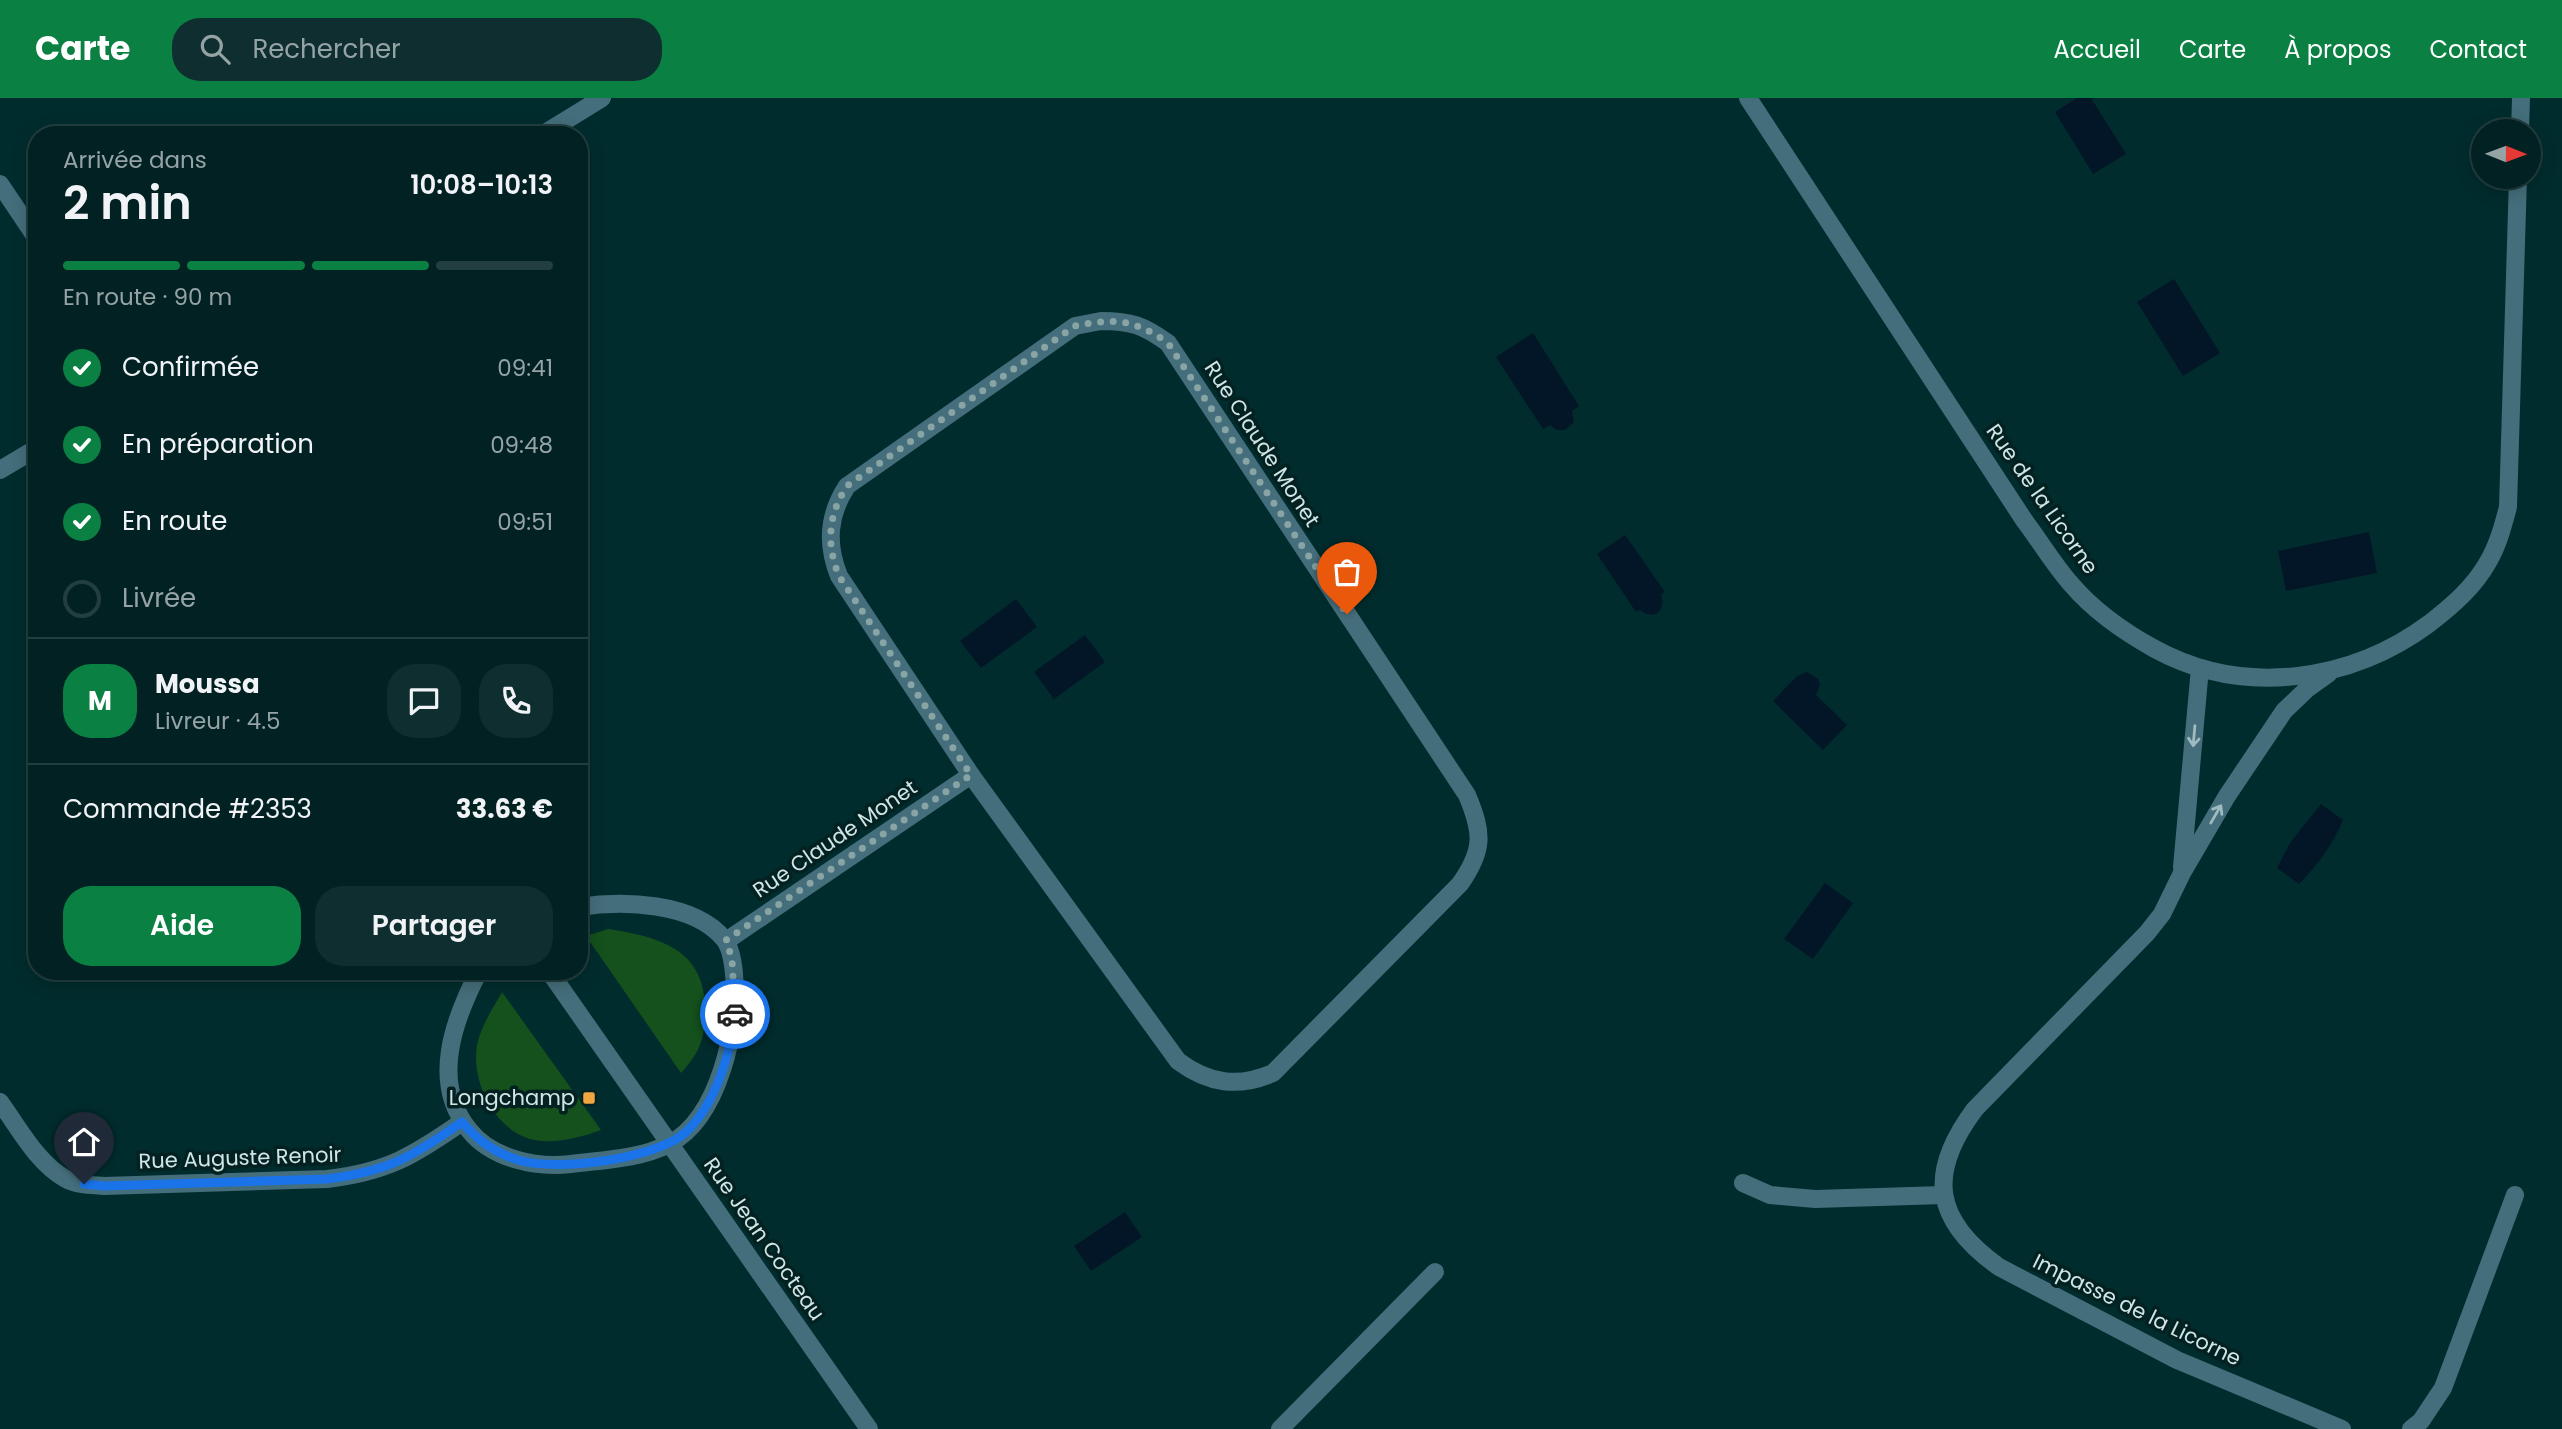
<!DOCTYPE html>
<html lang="fr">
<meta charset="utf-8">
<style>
body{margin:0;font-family:Poppins,sans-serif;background:#0f2e2f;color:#f1f3f6;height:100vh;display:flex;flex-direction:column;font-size:26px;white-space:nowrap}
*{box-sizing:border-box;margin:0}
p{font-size:23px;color:#96a3a5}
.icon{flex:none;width:38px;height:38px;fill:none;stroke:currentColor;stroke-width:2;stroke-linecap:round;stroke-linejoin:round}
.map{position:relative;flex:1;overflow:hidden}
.side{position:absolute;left:28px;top:28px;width:560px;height:854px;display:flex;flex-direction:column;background:#012122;border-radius:28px;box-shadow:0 4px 18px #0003,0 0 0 2px #233e40}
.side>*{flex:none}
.needle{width:46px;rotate:91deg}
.fabs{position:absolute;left:2471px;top:21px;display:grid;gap:14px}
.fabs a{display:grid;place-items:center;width:70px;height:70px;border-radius:50%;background:#012122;box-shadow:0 4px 18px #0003,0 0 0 2px #233e40;font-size:35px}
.pin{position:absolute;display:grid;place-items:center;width:60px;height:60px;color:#fff;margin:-72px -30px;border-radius:50% 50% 50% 0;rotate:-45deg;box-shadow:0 0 7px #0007}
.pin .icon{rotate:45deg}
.courier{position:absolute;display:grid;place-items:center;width:70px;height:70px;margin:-35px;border:5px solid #1a73e8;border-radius:50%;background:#fff;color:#222;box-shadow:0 2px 9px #0007}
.head em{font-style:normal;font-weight:600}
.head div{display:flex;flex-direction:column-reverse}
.head{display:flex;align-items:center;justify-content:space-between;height:119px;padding:0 35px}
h1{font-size:46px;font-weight:600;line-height:52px}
.bar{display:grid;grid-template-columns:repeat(4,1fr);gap:10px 7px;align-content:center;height:84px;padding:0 35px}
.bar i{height:9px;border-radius:5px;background:#233e40}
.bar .current{background:#0b8043}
.bar p{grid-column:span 4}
.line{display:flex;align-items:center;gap:18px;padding:0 35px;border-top:2px solid #233e40}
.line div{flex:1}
.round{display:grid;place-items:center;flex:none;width:74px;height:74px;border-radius:28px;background:#0f2e2f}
ol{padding:0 35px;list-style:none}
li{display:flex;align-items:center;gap:21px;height:77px}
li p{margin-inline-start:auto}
li .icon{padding:7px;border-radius:50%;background:#0b8043;color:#fff;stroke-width:4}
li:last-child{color:#96a3a5}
li i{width:38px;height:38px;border:4px solid #233e40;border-radius:50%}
.primary-button{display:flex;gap:14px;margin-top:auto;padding:14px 35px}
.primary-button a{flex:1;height:80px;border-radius:28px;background:#0b8043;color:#fff;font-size:28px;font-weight:600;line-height:80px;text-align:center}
.primary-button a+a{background:#0f2e2f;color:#f1f3f6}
header{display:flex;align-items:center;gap:42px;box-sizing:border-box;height:98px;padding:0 35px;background:#0b8043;color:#fff}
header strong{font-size:33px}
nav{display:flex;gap:38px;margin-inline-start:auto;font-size:24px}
.search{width:490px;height:63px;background:#0f2e2f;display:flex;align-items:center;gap:18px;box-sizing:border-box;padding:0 24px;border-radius:28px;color:#96a3a5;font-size:26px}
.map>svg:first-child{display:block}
.green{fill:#14511d}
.water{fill:#021627}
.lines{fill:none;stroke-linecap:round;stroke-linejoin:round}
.minor{stroke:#446e7b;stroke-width:18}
.oneway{stroke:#9fbbc0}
.done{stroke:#88a4a5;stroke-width:7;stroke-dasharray:0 12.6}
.route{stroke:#1a73e8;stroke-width:9}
.poi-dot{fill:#f1a640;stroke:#032121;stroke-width:2.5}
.labels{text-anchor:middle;stroke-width:7;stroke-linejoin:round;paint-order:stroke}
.street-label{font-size:21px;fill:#d0e5e5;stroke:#032121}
.poi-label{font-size:21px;fill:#d0e5e5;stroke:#032121;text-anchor:end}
</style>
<header>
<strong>Carte</strong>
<div class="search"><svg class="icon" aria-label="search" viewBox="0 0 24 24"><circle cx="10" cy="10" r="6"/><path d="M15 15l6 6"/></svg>Rechercher</div>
<nav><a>Accueil</a><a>Carte</a><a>À propos</a><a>Contact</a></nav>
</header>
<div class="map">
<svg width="2562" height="1331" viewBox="0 0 2562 1331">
<rect width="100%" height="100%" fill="#012c2d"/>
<g class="green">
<path d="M 608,831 C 661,839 708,852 705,917 C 704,944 699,955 681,975 L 586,838 Z"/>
<path d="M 502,894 L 601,1032 C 579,1040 549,1048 527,1040 C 492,1027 471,982 477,947 C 481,928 493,910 502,894 Z"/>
</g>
<g class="water">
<path d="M 2077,0 L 2091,0 L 2126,56 L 2093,76 L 2055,14 Z"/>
<path d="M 2174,181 L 2220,255 L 2183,278 L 2137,204 Z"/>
<path d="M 1533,235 L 1579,308 L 1572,313 L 1574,324 L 1565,332 L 1557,332 L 1550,327 L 1543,331 L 1496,259 Z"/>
<path d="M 2369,434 L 2377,475 L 2286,493 L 2278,453 Z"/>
<path d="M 1625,437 L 1665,494 L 1661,497 C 1667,513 1653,523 1640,512 L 1636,514 L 1597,456 Z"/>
<path d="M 1016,501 L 1037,529 L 981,570 L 960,543 Z"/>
<path d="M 1085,537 L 1105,564 L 1054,601 L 1034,574 Z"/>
<path d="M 1807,574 L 1818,581 L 1820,587 L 1816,597 L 1847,627 L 1823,652 L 1773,603 L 1797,578 Z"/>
<path d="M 2321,706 L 2343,722 C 2333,746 2318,767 2299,786 L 2277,770 L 2290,745 Z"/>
<path d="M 1825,785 L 1853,805 L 1813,861 L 1784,841 Z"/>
<path d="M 1125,1114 L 1142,1139 L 1091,1173 L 1074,1148 Z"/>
</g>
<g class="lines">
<g class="minor">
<path d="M 1748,0 L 2024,422 C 2040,443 2054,467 2071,486 C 2094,513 2124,534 2155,551 C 2243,599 2351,584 2430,525 C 2453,507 2474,489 2488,464 C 2498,447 2503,428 2508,409 L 2518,79"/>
<path d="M 2520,33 L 2521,0"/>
<path d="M 542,37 L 602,0"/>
<path d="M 0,86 L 37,141"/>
<path d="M 1101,223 C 1131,223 1143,227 1168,245 L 1467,697 C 1483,735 1484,752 1460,786 L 1273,975 C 1238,990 1209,986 1178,963 L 971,677 L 839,478 C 826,446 828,417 847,388 L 1075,228 Z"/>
<path d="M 0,372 L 37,350"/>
<path d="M 2328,576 L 2307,591 L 2284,613 L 2227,698 L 2182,775 L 2162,816 L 2147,835 L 1975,1011 C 1927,1075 1933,1122 1999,1169 L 2177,1262 L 2342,1331"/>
<path d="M 2182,769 L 2200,570"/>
<path d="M 726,843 L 971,677"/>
<path d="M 479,873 C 454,921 430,984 469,1032 C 492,1061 536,1070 571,1066 C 602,1062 640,1061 669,1046 C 720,1020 739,927 734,876 C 733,864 731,850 724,841 C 694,804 622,802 579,809"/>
<path d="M 549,873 L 869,1331"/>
<path d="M 0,1004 C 19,1030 37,1065 66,1081 C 76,1087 92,1087 104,1088 L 327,1081 C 387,1074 413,1058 462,1024"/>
<path d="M 1743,1085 L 1770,1097 L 1815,1101 L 1943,1097"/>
<path d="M 1280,1331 L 1435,1174"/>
<path d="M 2411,1331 L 2421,1323 L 2443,1290 L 2515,1097"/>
</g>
</g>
<defs><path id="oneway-shaft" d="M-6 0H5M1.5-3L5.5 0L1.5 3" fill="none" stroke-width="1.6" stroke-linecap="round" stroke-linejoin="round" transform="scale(1.75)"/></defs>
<g class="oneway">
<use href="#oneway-shaft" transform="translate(2194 638) rotate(95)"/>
<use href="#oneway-shaft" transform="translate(2216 716) rotate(-60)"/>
</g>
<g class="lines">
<path class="done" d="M 735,916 L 732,861 L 726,842 L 971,677 L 839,478 C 826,446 828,417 847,388 L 1075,228 C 1115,220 1134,221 1168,245 L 1347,516"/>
<path class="route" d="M 84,1086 L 104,1088 L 327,1081 C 390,1073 411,1059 462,1024 C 477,1042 495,1055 518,1062 C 556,1074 659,1061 687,1033 C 716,1005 731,954 735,916"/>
</g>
<rect class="poi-dot" x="582" y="993" width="14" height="14" rx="3.5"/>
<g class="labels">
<g class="street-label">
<text transform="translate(1262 346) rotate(57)" y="7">Rue Claude Monet</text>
<text transform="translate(2042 401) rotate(55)" y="7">Rue de la Licorne</text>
<text transform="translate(835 741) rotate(-34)" y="7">Rue Claude Monet</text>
<text transform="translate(240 1060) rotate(-2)" y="7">Rue Auguste Renoir</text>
<text transform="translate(764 1141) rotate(55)" y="7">Rue Jean Cocteau</text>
<text transform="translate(2137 1212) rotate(26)" y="7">Impasse de la Licorne</text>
</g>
<g class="poi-label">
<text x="575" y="1007">Longchamp</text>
</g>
</g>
</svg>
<div class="fabs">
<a><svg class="needle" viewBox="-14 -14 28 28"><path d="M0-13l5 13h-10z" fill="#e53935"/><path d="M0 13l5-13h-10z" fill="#96a3a5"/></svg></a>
</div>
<div class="pin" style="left:1347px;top:516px;background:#ea580c"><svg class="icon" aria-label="bag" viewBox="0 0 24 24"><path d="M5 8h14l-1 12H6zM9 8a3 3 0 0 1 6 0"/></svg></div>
<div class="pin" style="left:84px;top:1086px;background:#1f2937"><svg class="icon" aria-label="home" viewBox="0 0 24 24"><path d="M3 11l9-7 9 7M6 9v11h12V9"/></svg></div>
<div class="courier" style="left:735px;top:916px"><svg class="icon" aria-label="car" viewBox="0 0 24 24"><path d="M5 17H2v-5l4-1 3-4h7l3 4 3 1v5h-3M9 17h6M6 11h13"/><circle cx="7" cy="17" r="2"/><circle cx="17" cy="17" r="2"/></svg></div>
<section class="side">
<div class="head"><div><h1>2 min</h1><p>Arrivée dans</p></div><em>10:08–10:13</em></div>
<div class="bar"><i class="current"></i><i class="current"></i><i class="current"></i><i></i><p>En route · 90 m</p></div>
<ol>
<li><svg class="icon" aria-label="check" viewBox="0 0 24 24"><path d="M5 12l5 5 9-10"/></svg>Confirmée<p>09:41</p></li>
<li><svg class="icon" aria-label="check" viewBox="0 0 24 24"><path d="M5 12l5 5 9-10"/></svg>En préparation<p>09:48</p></li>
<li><svg class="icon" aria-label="check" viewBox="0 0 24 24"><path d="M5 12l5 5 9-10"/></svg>En route<p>09:51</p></li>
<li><i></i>Livrée</li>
</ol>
<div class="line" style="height:126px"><b class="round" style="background:#0b8043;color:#fff">M</b><div><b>Moussa</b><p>Livreur · 4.5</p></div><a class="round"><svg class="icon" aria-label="chat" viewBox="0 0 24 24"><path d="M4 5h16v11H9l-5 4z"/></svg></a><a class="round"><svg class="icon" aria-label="phone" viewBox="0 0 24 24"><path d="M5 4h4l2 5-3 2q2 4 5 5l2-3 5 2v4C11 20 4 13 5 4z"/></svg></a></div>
<div class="line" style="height:91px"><div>Commande #2353</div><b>33.63 €</b></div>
<div class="primary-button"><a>Aide</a><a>Partager</a></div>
</section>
</div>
